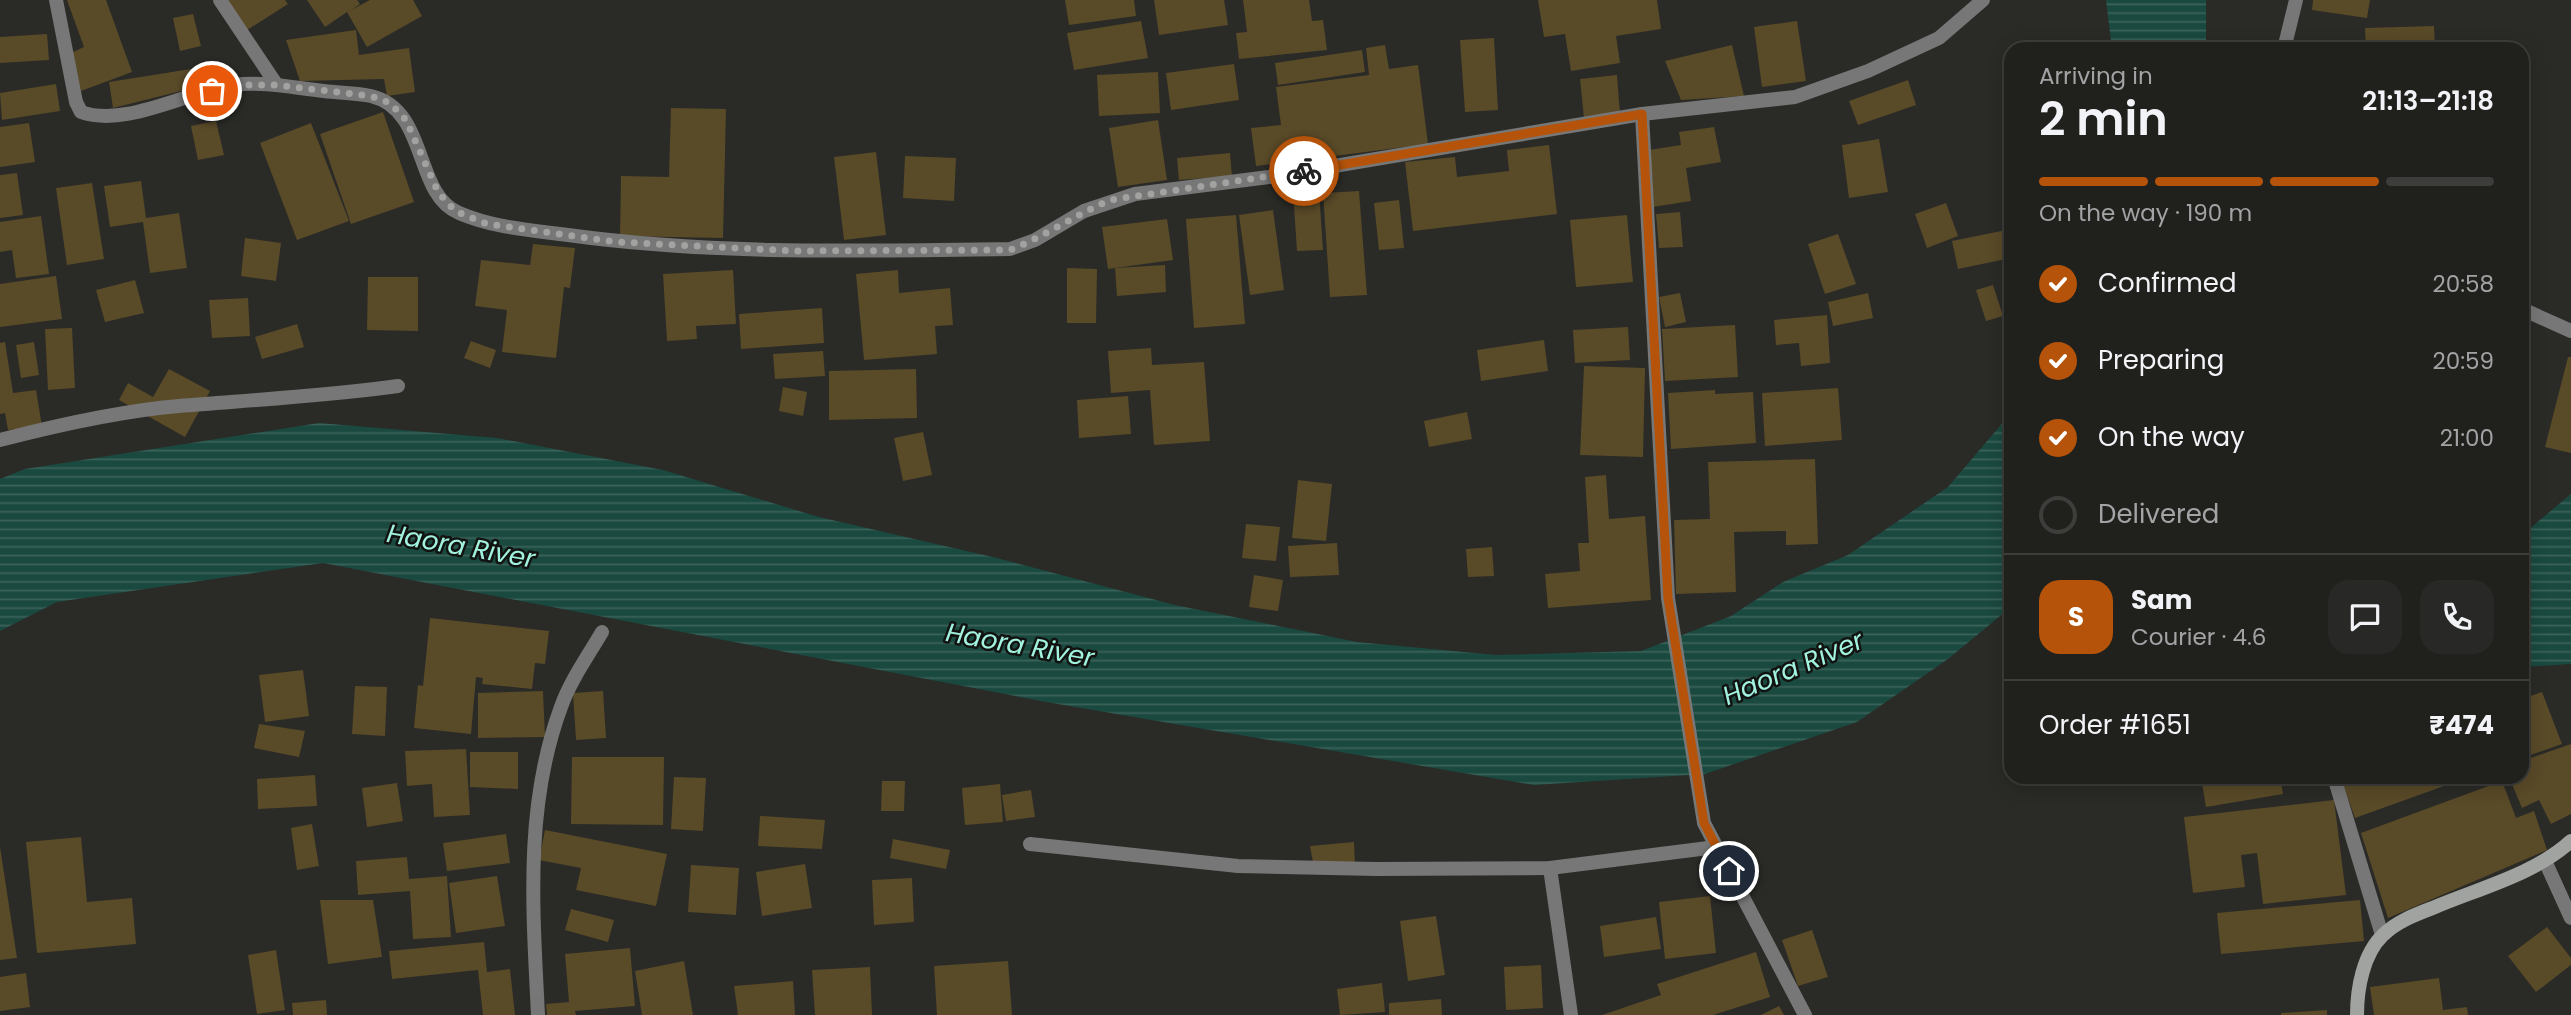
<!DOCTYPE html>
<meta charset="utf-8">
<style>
body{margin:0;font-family:Poppins,sans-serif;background:#282826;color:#f1f3f6;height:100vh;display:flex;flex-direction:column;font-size:26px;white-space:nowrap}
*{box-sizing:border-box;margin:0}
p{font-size:23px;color:#a2a3a4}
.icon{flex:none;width:38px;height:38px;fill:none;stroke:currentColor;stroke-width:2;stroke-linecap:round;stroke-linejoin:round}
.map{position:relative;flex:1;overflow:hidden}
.drawer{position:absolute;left:2004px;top:42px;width:525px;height:742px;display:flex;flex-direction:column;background:#20201d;border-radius:21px;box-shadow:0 4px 18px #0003,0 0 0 2px #3d3e3b}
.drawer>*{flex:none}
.pin{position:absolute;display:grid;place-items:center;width:60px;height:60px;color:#fff;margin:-30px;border:4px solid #fff;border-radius:50%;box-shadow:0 2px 7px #0007}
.courier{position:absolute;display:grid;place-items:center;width:70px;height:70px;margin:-35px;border:5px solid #b45309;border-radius:50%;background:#fff;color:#222;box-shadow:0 2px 9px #0007}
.headline em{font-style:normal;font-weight:600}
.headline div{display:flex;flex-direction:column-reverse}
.headline{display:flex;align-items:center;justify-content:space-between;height:119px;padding:0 35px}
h1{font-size:46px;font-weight:600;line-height:52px}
.bar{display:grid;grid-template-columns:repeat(4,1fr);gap:10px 7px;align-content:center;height:84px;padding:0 35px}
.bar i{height:9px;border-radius:5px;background:#3d3e3b}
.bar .active{background:#b45309}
.bar p{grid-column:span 4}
.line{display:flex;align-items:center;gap:18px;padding:0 35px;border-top:2px solid #3d3e3b}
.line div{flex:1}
.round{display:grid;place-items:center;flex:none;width:74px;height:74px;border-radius:21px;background:#282826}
ol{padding:0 35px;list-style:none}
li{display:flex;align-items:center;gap:21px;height:77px}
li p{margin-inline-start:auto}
li .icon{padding:7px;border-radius:50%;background:#b45309;color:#fff;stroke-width:4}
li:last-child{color:#a2a3a4}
li i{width:38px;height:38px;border:4px solid #3d3e3b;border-radius:50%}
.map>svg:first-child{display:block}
.water{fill:url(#water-rules)}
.building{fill:#594a28}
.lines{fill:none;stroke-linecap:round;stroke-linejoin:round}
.street{stroke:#767776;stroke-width:14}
.secondary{stroke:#a1a3a1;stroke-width:14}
.done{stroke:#a2a2a0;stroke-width:7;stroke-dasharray:0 12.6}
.route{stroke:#b45309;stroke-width:9}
.labels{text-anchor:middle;stroke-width:5;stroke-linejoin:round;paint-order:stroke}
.water-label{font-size:26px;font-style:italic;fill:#a1f2de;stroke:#121311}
</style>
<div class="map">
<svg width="2571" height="1015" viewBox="0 0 2571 1015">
<defs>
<pattern id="water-rules" width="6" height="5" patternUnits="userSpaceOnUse" patternTransform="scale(1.75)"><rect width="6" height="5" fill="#1a493f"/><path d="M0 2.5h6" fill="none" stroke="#3b635a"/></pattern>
</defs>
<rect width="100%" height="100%" fill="#2a2a27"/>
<g class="water">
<path d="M 2106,0 L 2206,0 L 2206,49 L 2112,49 Z"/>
<path d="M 2011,413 L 2011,607 L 1948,659 L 1857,722 L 1705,774 L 1534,785 L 1046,702 L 323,563 L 57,602 L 0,631 L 0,479 L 25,469 L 319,423 L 497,438 L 663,470 L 819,517 L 997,558 L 1175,605 L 1357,642 L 1496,655 L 1641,651 L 1731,616 L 1783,582 L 1848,555 L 1948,487 Z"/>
<path d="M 2571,494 L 2571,664 L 2522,667 L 2522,535 Z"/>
</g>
<g class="building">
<path d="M 67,0 L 106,0 L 132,72 L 81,91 L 71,53 L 84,47 Z"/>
<path d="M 224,0 L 285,0 L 288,4 L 244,32 Z"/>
<path d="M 307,0 L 357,0 L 360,4 L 351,10 L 370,0 L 413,0 L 422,16 L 367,47 L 347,12 L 325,27 Z"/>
<path d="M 1065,0 L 1134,0 L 1136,16 L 1069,25 Z"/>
<path d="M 1154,0 L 1224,0 L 1228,25 L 1159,35 Z"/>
<path d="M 1243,0 L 1309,0 L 1312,21 L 1323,20 L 1327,50 L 1239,59 L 1236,33 L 1247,32 Z"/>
<path d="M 1538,0 L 1657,0 L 1661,29 L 1616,36 L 1620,63 L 1571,71 L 1565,34 L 1544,37 Z"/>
<path d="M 2313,0 L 2370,0 L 2367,18 L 2312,10 Z"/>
<path d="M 193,14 L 201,46 L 180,51 L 173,18 Z"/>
<path d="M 1141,21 L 1148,58 L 1074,70 L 1067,33 Z"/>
<path d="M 1797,21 L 1806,81 L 1762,87 L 1754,27 Z"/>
<path d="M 2434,26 L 2435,49 L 2366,49 L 2365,28 Z"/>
<path d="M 356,30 L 359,55 L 409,48 L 415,92 L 387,96 L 384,79 L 300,81 L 286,40 Z"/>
<path d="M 47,34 L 49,60 L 0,63 L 0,37 Z"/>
<path d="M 1494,38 L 1498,110 L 1465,112 L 1460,40 Z"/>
<path d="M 1385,45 L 1389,69 L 1418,65 L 1428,144 L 1256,166 L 1251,128 L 1281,125 L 1276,87 L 1369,75 L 1366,48 Z"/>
<path d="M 1732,45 L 1744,96 L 1681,100 L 1665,61 Z"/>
<path d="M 1362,50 L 1365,72 L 1278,85 L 1275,63 Z"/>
<path d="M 1234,64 L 1239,100 L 1171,110 L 1166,73 Z"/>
<path d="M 216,65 L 217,82 L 113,108 L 109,82 Z"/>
<path d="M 1158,72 L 1160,113 L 1099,116 L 1097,75 Z"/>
<path d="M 1617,75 L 1620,114 L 1584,118 L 1580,79 Z"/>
<path d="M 1908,80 L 1916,105 L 1858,125 L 1849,101 Z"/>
<path d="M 56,84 L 60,111 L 2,120 L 0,93 Z"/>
<path d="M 671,108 L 726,109 L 723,238 L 620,236 L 621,176 L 669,177 Z"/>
<path d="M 383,112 L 414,202 L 351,224 L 320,134 Z"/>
<path d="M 1158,120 L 1167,180 L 1118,187 L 1109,128 Z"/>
<path d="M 216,121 L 224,155 L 198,160 L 191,126 Z"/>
<path d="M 29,123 L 35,162 L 0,167 L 0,127 Z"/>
<path d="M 311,123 L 349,221 L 297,240 L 260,143 Z"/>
<path d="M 1714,127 L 1721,162 L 1686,168 L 1691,201 L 1653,207 L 1643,151 L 1681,145 L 1679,132 Z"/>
<path d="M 1879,139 L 1888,192 L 1849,198 L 1842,145 Z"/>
<path d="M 1549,145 L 1557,214 L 1413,231 L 1405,162 L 1455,157 L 1457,177 L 1509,171 L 1507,150 Z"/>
<path d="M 876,152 L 886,235 L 844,240 L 834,157 Z"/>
<path d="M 1230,153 L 1232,176 L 1179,180 L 1177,158 Z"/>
<path d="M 905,156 L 956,158 L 954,201 L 903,198 Z"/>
<path d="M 17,173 L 23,215 L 0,218 L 0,175 Z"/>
<path d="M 141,181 L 146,218 L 179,213 L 187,268 L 150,273 L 143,222 L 110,227 L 104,186 Z"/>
<path d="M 92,183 L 104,259 L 67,265 L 56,188 Z"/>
<path d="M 1319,190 L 1323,250 L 1297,251 L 1293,191 Z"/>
<path d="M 1359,191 L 1367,295 L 1330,297 L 1323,193 Z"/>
<path d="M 1399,200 L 1404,248 L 1379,250 L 1374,203 Z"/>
<path d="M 1946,203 L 1958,236 L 1927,248 L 1915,214 Z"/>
<path d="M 1273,210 L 1284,290 L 1250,295 L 1239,215 Z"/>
<path d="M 1680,212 L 1683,247 L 1659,248 L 1656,214 Z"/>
<path d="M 1236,215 L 1245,324 L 1194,328 L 1186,219 Z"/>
<path d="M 1627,215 L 1633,282 L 1576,287 L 1570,220 Z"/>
<path d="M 41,216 L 49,274 L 16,278 L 12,250 L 0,252 L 0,222 Z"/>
<path d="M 1167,219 L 1173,260 L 1108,269 L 1102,227 Z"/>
<path d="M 2011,229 L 2011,258 L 1958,269 L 1952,241 Z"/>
<path d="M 1838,234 L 1856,284 L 1825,294 L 1808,244 Z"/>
<path d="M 245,238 L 281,243 L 276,281 L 241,276 Z"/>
<path d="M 533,244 L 575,248 L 570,288 L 564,287 L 556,358 L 502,352 L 507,310 L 475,306 L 481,260 L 530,265 Z"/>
<path d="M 1165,265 L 1166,292 L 1117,296 L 1115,268 Z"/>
<path d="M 1067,268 L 1097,269 L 1096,323 L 1067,323 Z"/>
<path d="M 733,270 L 736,324 L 696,326 L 697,339 L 667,341 L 663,274 Z"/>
<path d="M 898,270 L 899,293 L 950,288 L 953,325 L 935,326 L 937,354 L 864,360 L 856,274 Z"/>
<path d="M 56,276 L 62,319 L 0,327 L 0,284 Z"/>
<path d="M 368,277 L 418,277 L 418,331 L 367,330 Z"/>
<path d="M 135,280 L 144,313 L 105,322 L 96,290 Z"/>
<path d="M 1993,285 L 2003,316 L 1986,321 L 1976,290 Z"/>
<path d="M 1680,293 L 1686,322 L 1665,327 L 1659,297 Z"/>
<path d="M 1868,293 L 1873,318 L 1833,326 L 1828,302 Z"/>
<path d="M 248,298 L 250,336 L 212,338 L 209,300 Z"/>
<path d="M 822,308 L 824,343 L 741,349 L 739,314 Z"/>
<path d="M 1827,315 L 1830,363 L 1801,366 L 1799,343 L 1776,345 L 1774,320 Z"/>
<path d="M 297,324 L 304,347 L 262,359 L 255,337 Z"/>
<path d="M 1735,325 L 1738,377 L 1665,381 L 1662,329 Z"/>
<path d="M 1628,327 L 1630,360 L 1575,363 L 1573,330 Z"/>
<path d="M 72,328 L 75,388 L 48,390 L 45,329 Z"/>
<path d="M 1544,340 L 1548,371 L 1481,381 L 1477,350 Z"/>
<path d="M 471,341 L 496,350 L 490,368 L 464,358 Z"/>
<path d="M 5,342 L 13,393 L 36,390 L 42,426 L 8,430 L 5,413 L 0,414 L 0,343 Z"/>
<path d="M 34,342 L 39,375 L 21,378 L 16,345 Z"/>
<path d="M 1151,348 L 1152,365 L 1204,362 L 1210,441 L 1154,445 L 1150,390 L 1111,393 L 1108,351 Z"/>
<path d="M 823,351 L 825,376 L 775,379 L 773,354 Z"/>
<path d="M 2568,357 L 2571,357 L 2571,453 L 2545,447 Z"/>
<path d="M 1584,366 L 1645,368 L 1643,457 L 1580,455 Z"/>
<path d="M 169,369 L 210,391 L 185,437 L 119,400 L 128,383 L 153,397 Z"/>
<path d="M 916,369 L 917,418 L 829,420 L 829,371 Z"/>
<path d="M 783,387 L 807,392 L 803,416 L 779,411 Z"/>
<path d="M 1838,388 L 1842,440 L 1765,446 L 1762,393 Z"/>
<path d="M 1715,390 L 1715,394 L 1753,392 L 1756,443 L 1671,449 L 1668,393 Z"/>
<path d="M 1128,396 L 1131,434 L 1079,438 L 1077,400 Z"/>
<path d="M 1467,412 L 1472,439 L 1429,447 L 1424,421 Z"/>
<path d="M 923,432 L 932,475 L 903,481 L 894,438 Z"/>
<path d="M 1815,459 L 1818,544 L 1786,545 L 1786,531 L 1734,532 L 1736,592 L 1676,594 L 1674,520 L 1710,519 L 1708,462 Z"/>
<path d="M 1606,475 L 1609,519 L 1645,516 L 1651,600 L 1548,608 L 1545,574 L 1580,571 L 1578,543 L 1589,543 L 1585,477 Z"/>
<path d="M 1298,480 L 1332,484 L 1326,541 L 1292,538 Z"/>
<path d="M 1246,524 L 1280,527 L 1276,561 L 1242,558 Z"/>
<path d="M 1337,543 L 1339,575 L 1290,577 L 1288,546 Z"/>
<path d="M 1492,547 L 1494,576 L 1468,577 L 1466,549 Z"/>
<path d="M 1254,575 L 1283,580 L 1278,611 L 1249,607 Z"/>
<path d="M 430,618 L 549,631 L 545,664 L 535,663 L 532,689 L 482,684 L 483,678 L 476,677 L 471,734 L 414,728 L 418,685 L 423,686 Z"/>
<path d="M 303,670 L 309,716 L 265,722 L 259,675 Z"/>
<path d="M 355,686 L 387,687 L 385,736 L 352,734 Z"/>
<path d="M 543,691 L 545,737 L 478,738 L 478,693 Z"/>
<path d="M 603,691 L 606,738 L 576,740 L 573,693 Z"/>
<path d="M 2542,692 L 2562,744 L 2522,758 L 2522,699 Z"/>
<path d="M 259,724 L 305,731 L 299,757 L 254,748 Z"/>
<path d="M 2571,744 L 2571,814 L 2551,824 L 2539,800 L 2522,808 L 2509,777 L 2522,777 L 2522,761 Z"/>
<path d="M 466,749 L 470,815 L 434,817 L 432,784 L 407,786 L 405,751 Z"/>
<path d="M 470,752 L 518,752 L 518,789 L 470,787 Z"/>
<path d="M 572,757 L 664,757 L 663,825 L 571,824 Z"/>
<path d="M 315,775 L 317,806 L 258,809 L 257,779 Z"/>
<path d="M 674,777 L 706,778 L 703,831 L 671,829 Z"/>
<path d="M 2201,777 L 2280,777 L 2283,794 L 2206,807 Z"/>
<path d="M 2346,777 L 2469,777 L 2355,818 L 2341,779 Z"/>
<path d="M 882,781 L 905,781 L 904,811 L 881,811 Z"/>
<path d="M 2502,781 L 2516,818 L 2534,811 L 2547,850 L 2388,918 L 2361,833 Z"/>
<path d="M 397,783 L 403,821 L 367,827 L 362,788 Z"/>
<path d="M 1000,784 L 1003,822 L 965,825 L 962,788 Z"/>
<path d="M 1031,790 L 1035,817 L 1006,821 L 1002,795 Z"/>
<path d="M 2334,800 L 2346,895 L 2263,904 L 2257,853 L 2241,855 L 2245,887 L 2193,893 L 2184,817 Z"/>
<path d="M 760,816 L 825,820 L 822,849 L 758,846 Z"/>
<path d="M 312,824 L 319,866 L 297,870 L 291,828 Z"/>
<path d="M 545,830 L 667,854 L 656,906 L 576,890 L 581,868 L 539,860 Z"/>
<path d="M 506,834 L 510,863 L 447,871 L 443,843 Z"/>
<path d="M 81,837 L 87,902 L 132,898 L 136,944 L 37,953 L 26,842 Z"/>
<path d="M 893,839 L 950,850 L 946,869 L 890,858 Z"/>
<path d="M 1354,842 L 1355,864 L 1313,862 L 1310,846 Z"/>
<path d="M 0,847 L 17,958 L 0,960 Z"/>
<path d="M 407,857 L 409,879 L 447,876 L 451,937 L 413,939 L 410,891 L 358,895 L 356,861 Z"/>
<path d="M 805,864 L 812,908 L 762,916 L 756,872 Z"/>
<path d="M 691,865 L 739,868 L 736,915 L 688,912 Z"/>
<path d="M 497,876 L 505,926 L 456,933 L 449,883 Z"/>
<path d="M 912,878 L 914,922 L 874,925 L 872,880 Z"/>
<path d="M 1710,896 L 1716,953 L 1665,959 L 1659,902 Z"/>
<path d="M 320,900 L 373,900 L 382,957 L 328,964 Z"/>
<path d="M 2360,900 L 2364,941 L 2221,954 L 2217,913 Z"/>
<path d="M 571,909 L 614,920 L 608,942 L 565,930 Z"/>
<path d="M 1436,916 L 1445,975 L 1408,981 L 1400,921 Z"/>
<path d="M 1656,917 L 1661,949 L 1604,957 L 1600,926 Z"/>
<path d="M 2547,927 L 2571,958 L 2571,965 L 2536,992 L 2508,956 Z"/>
<path d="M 1812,930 L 1828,977 L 1798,986 L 1782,940 Z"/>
<path d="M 484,942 L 487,972 L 510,969 L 515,1015 L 483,1015 L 478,970 L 392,979 L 389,951 Z"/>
<path d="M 630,948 L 635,1006 L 575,1011 L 576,1015 L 547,1015 L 546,1004 L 569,1002 L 565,954 Z"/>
<path d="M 276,950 L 285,1010 L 257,1014 L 248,955 Z"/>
<path d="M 1756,952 L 1770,997 L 1713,1015 L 1602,1015 L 1661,995 L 1657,984 Z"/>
<path d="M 684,961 L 693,1015 L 642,1015 L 635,971 Z"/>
<path d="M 1008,961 L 1012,1015 L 937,1015 L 934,966 Z"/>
<path d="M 1541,965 L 1543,1008 L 1506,1010 L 1504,967 Z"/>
<path d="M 870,967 L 872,1015 L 815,1015 L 812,970 Z"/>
<path d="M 26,973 L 30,1007 L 0,1011 L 0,977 Z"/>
<path d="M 2439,978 L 2443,1010 L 2467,1007 L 2468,1015 L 2374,1015 L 2370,987 Z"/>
<path d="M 793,981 L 795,1015 L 738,1015 L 734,986 Z"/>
<path d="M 1382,983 L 1385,1012 L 1340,1015 L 1337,989 Z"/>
<path d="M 1441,999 L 1442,1015 L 1389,1015 L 1389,1003 Z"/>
<path d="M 326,1000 L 327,1015 L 293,1015 L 292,1003 Z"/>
<path d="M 1779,1006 L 1784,1015 L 1761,1015 Z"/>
<path d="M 2327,1010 L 2327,1015 L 2281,1015 L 2281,1013 Z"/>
</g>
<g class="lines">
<g class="street">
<path d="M 56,0 L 76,102 L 81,112 C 126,128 188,91 234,85 C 264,81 294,88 324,91 C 339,93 356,93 371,96 C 429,110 413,194 459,213 C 494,228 531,230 568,235 C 714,255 863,251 1010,249 L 1035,240 L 1084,211 L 1135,194 L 1269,177 L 1642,114 L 1795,97 L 1868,71 L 1939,38 L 1983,0"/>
<path d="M 220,0 L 276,84"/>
<path d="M 2284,49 L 2296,0"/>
<path d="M 1642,114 L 1668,598 L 1704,823 L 1805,1015"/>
<path d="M 2522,309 L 2571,331"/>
<path d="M 0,440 C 58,425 119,411 179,406 C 252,400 325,396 398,386"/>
<path d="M 2334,777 L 2382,935"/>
<path d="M 1030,844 L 1238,866 L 1376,869 L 1550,868 L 1716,847"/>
<path d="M 2545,861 L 2571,918"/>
<path d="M 1550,868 L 1571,1015"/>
<path d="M 538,1015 C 533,911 524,807 561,707 C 570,681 588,656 602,632"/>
</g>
<path class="secondary" d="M 2357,1015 C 2357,989 2363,954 2383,935 C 2397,921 2417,914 2435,907 C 2480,888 2535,874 2571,841"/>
</g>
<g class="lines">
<path class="done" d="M 212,91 L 234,85 L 276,85 L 371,96 L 390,103 L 406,120 L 438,192 L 455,211 L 487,224 L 617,242 L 795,251 L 1010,250 C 1045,236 1076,215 1110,200 L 1304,171"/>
<path class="route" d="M 1304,171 L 1642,114 L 1668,598 L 1704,823 L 1729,871"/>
</g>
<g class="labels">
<g class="water-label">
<text transform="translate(461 546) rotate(10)" y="9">Haora River</text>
<text transform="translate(1020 645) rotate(10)" y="9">Haora River</text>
<text transform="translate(1793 668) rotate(-23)" y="9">Haora River</text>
</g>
</g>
</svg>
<div class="pin" style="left:212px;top:91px;background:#ea580c"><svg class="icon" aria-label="bag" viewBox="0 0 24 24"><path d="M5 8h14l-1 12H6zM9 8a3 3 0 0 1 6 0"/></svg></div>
<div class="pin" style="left:1729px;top:871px;background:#1f2937"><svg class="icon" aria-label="home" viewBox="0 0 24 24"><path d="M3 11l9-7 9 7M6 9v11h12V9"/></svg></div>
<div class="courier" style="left:1304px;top:171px"><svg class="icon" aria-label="bike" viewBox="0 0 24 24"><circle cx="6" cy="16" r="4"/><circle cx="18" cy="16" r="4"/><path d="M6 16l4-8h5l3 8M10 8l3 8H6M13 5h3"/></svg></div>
<section class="drawer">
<div class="headline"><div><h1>2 min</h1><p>Arriving in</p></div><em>21:13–21:18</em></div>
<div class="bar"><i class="active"></i><i class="active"></i><i class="active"></i><i></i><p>On the way · 190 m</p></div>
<ol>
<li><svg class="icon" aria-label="check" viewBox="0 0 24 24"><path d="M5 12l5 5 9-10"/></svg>Confirmed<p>20:58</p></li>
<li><svg class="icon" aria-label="check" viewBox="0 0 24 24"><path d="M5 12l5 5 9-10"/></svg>Preparing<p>20:59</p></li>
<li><svg class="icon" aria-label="check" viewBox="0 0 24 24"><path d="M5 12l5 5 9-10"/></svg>On the way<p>21:00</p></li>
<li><i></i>Delivered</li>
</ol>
<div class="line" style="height:126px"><b class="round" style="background:#b45309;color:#fff">S</b><div><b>Sam</b><p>Courier · 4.6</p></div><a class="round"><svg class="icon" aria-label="chat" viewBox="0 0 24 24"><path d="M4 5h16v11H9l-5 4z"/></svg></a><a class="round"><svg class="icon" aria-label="phone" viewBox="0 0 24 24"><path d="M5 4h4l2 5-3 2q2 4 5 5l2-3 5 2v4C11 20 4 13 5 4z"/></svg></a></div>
<div class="line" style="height:91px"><div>Order #1651</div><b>₹474</b></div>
</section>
</div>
